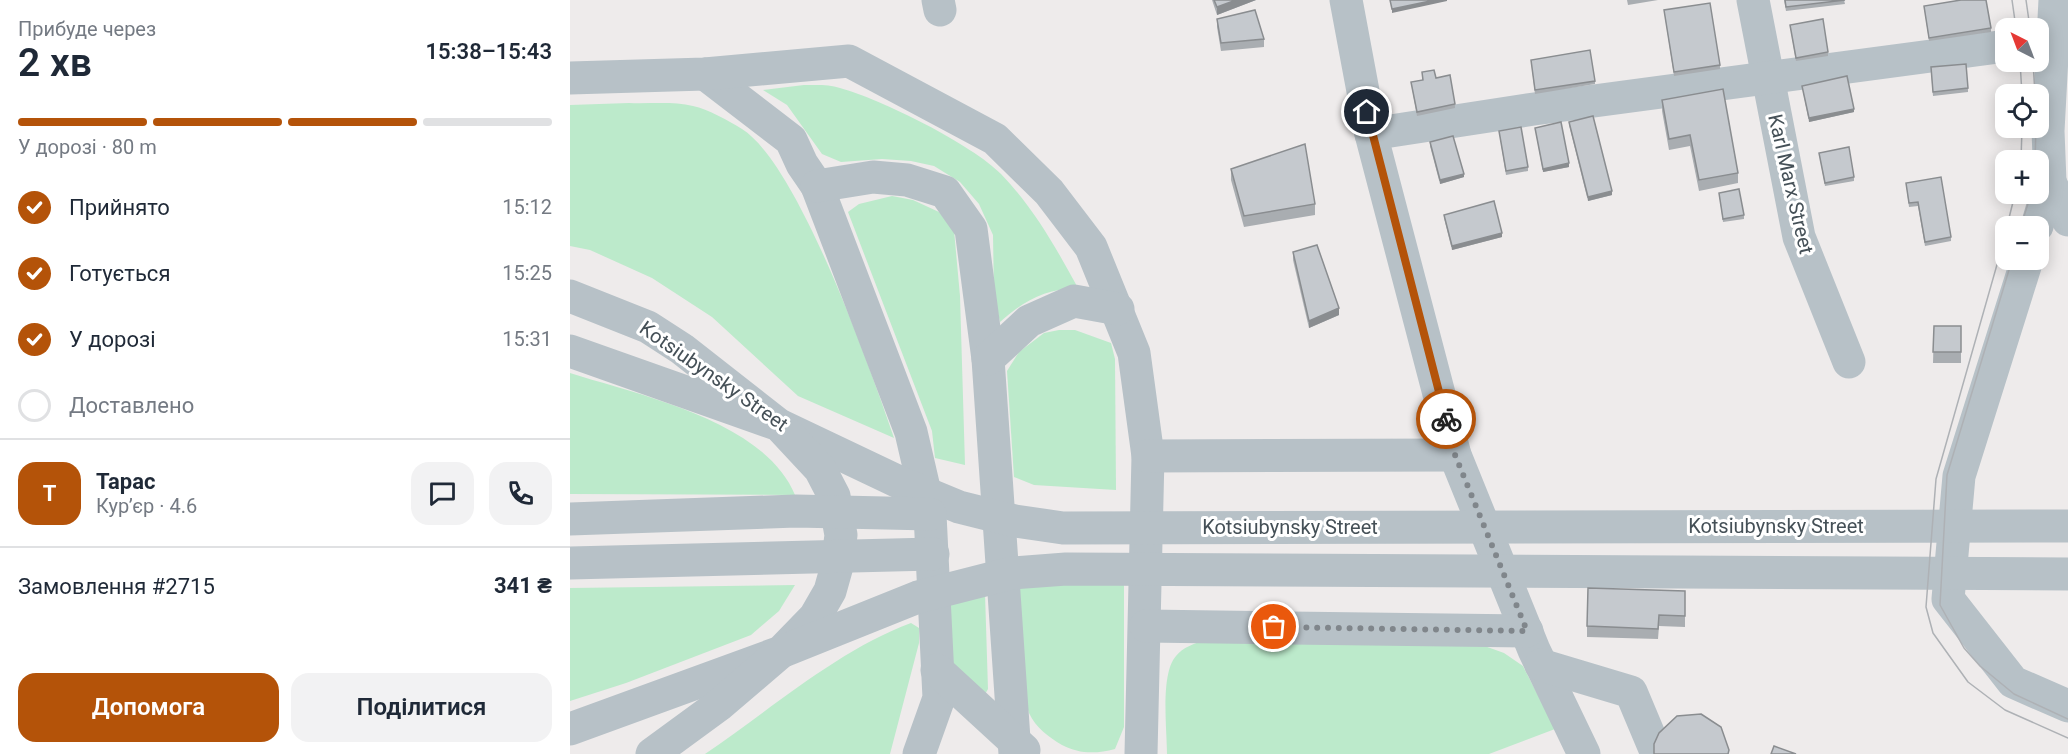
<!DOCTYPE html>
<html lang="uk">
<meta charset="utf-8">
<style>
body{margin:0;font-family:Roboto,sans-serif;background:#f2f2f3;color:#1f2937;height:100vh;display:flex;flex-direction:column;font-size:22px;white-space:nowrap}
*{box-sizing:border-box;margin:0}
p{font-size:20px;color:#747a83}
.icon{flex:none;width:33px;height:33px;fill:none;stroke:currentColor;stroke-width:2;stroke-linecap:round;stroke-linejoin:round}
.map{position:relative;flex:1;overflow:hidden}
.side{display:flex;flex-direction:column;background:#fff;width:570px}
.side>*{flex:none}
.needle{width:39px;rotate:318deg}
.fabs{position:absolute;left:1425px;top:18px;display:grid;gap:12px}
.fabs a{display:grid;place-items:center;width:54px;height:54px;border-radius:12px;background:#fff;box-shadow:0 3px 15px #0003;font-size:30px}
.pin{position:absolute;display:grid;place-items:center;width:51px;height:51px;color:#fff;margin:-26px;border:3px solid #fff;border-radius:50%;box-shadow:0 2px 6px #0007}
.courier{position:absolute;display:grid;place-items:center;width:60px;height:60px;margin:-30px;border:4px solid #b45309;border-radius:50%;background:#fff;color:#222;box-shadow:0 2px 8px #0007}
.head em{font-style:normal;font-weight:600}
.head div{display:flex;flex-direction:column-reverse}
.head{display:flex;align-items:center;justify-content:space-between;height:102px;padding:0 18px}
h1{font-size:39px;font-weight:600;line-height:45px}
.bar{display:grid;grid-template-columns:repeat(4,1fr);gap:9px 6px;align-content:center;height:72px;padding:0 18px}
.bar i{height:8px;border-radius:4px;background:#e0e1e3}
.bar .on{background:#b45309}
.bar p{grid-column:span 4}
.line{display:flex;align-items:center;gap:15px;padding:0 18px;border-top:2px solid #e0e1e3}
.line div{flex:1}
.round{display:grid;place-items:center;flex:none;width:63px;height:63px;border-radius:18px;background:#f2f2f3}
ol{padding:0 18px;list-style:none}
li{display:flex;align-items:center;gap:18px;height:66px}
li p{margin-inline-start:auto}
li .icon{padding:6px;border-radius:50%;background:#b45309;color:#fff;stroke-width:4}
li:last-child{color:#747a83}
li i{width:33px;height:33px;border:3px solid #e0e1e3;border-radius:50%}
.cta{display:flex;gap:12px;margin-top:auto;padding:12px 18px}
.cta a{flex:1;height:69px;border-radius:18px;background:#b45309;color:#fff;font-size:24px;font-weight:600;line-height:69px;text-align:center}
.cta a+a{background:#f2f2f3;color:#1f2937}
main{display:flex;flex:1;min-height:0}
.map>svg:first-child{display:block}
.green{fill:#bceacb}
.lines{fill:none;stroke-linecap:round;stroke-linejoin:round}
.minor{stroke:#b7c1c7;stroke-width:33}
.tram{stroke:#aeb1b5;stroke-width:1.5}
.wall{fill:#a9adb1}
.shaded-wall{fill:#8a8d90}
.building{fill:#c5c9ce;stroke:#8a8d90;stroke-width:1.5}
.done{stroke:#80868b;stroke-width:6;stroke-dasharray:0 10.8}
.route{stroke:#b45309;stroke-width:8}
.labels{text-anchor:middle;stroke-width:6;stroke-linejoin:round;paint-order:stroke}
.street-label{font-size:20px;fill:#455057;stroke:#fff}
</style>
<main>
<section class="side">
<div class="head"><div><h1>2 хв</h1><p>Прибуде через</p></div><em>15:38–15:43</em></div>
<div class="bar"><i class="on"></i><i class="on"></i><i class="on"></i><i></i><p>У дорозі · 80 m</p></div>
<ol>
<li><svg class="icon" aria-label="check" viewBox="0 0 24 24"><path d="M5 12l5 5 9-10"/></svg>Прийнято<p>15:12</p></li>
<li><svg class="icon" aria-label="check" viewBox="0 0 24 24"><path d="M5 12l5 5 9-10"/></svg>Готується<p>15:25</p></li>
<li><svg class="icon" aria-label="check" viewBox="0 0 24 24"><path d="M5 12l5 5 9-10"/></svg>У дорозі<p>15:31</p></li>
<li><i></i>Доставлено</li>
</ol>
<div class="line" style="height:108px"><b class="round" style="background:#b45309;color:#fff">Т</b><div><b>Тарас</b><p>Кур’єр · 4.6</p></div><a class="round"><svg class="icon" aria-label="chat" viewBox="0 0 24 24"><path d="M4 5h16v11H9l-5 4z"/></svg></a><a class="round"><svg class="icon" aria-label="phone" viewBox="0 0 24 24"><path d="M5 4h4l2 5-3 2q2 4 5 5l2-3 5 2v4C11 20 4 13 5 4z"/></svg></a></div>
<div class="line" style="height:78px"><div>Замовлення #2715</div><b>341 ₴</b></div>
<div class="cta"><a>Допомога</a><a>Поділитися</a></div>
</section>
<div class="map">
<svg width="1498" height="754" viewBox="0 0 1498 754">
<rect width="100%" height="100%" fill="#eeebeb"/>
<g class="green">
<path d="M 234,85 C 245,85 259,84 270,88 C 311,99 403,145 431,174 C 464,208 486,248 508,288 C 475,289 455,300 430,322 L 424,294 L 423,235 L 409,204 L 390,182 L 364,166 L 341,161 L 312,159 L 271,162 L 252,154 L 217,105 L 193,90 Z"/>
<path d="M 59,103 C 79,104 103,101 123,106 C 138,109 159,121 172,129 C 229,165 301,370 324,438 L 228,396 L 142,317 L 82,278 L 20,250 L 0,246 L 0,105 Z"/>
<path d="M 322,196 L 343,200 L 369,212 L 384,230 L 390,296 L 395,465 L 365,458 L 362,431 L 278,212 L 289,204 Z"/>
<path d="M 489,330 L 505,330 L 541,343 L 545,359 L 546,490 L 464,485 L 444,477 L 437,371 L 449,352 L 474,333 Z"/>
<path d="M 0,373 C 69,395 195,421 225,495 L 0,494 Z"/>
<path d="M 554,579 L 554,727 L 545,749 C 526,754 509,754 492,745 C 480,738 465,727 459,713 C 448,682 451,622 449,587 Z"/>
<path d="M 225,585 L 209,611 L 181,635 L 56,683 L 0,701 L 0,588 Z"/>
<path d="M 415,594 L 418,689 L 414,696 L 380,667 L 377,605 Z"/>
<path d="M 341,623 L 349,628 L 349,643 L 320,754 L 135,754 C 200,710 268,650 341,623 Z"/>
<path d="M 634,640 L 909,644 L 934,653 L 953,666 L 985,729 L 919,754 L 597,754 C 597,730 590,674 606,656 C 613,647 624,644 634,640 Z"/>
</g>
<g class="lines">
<g class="minor">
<path d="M 368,0 L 370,10"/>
<path d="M 776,0 L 801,134 L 885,455 L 964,650 L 1014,754"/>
<path d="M 1183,0 L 1229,237 L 1279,362"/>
<path d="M 135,74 L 221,140 L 232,164 L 247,186 L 341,432 L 360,514 L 369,698 L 349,754"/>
<path d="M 0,78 L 135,74 L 279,61 L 425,139 L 479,192 L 521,247 L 564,353 L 578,456 L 571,754"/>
<path d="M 801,134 L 964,109 L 1436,46"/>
<path d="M 1480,182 L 1498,220"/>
<path d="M 247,186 L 303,177 L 337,180 L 375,192 L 401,229 L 418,359 L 445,754"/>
<path d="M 1467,226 L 1480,182 L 1478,131 L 1485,0"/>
<path d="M 1457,260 L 1389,476 L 1378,599 L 1443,682 L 1498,706"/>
<path d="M 0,296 L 78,327 L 112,349 L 209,425 L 331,483 L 389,507 L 445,521 L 493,528 L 1498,526"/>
<path d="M 0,351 L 209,425 L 250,469 L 264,496 L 271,535 L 267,566 L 260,591 L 245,617 L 211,652 L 0,729"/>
<path d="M 418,359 L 459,321 L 504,301 L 548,309"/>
<path d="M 578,456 L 885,455"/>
<path d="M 0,519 L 226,511 L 360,514"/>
<path d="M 0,563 L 363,554"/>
<path d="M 576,626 L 957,631"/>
<path d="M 971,665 L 1061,692 L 1087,754"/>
<path d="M 367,670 L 454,750"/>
<path d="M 82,754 L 149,705 L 211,652 L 348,597 L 442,573 L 496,569 L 1498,574"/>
</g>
<g class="tram">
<path d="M 1442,0 L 1446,28"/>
<path d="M 1456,0 L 1460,28"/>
<path d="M 1450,62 L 1452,94"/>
<path d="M 1463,62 L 1465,94"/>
<path d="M 1451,160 L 1452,128"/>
<path d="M 1465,160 L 1466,128"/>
<path d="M 1437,226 L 1445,194"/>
<path d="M 1451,226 L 1461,194"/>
<path d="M 1436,233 L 1366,479 L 1356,607 L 1363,633 L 1398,682 L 1435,710 L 1498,738"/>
<path d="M 1442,260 L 1377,475 L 1370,605 L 1394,648 L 1410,666 L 1444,694 L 1498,719"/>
</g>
</g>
<g class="wall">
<path d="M 642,0 L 686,0 L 647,15 Z"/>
<path d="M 1057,0 L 1088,0 L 1058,5 Z"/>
<path d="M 1214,0 L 1274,0 L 1275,4 L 1216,11 Z"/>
<path d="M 1354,6 L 1421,28 L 1421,32 L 1359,41 Z"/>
<path d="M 1094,10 L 1150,65 L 1150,69 L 1104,76 Z"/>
<path d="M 647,19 L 694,39 L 694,47 L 651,51 L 647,27 Z"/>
<path d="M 1220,25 L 1258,52 L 1258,56 L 1226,61 Z"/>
<path d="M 961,60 L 1025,81 L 1025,84 L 965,94 Z"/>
<path d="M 1361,71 L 1398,88 L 1398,92 L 1363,96 Z"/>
<path d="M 852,72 L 866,78 L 885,104 L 885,108 L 847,116 L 841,82 L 852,80 Z"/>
<path d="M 1232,86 L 1284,112 L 1239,122 Z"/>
<path d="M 1092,100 L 1168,173 L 1168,183 L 1129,191 L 1120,146 L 1099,150 L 1092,111 Z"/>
<path d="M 999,122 L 1042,195 L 1018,201 L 999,125 Z"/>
<path d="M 965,128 L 999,167 L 973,172 Z"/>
<path d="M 929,131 L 958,167 L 958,171 L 936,175 Z"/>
<path d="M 860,142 L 894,177 L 870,184 L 860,146 Z"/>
<path d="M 1249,153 L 1284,177 L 1284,181 L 1255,186 Z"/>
<path d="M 661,169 L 745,204 L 745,215 L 674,227 L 661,180 Z"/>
<path d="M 1336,183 L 1381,237 L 1381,241 L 1355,246 L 1348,206 L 1339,207 Z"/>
<path d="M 1149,193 L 1174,215 L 1174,219 L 1153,222 Z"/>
<path d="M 874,215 L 932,237 L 882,250 L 874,218 Z"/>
<path d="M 723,252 L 769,315 L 739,328 L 723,260 Z"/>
<path d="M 1364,326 L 1391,326 L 1391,363 L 1363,363 Z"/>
<path d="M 1115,591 L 1115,627 L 1089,626 L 1088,639 L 1017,637 L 1017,626 Z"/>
</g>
<g class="shaded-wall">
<path d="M 666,0 L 686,0 L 647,15 L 647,7 Z"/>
<path d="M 865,0 L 877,0 L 877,1 L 822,13 L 822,9 Z"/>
<path d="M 1284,109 L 1284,112 L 1239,122 L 1239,118 Z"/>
<path d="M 999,163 L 999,167 L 973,172 L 973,169 Z"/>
<path d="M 894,174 L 894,177 L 870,184 L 870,180 Z"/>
<path d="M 1042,191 L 1042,195 L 1018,201 L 1018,197 Z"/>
<path d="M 932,233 L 932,237 L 882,250 L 882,246 Z"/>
<path d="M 769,308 L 769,315 L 739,328 L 739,321 Z"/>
</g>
<g class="building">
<path d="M 644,0 L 666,0 L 647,7 Z"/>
<path d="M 820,0 L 865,0 L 822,9 Z"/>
<path d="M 1215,0 L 1275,0 L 1216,7 Z"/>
<path d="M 1391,0 L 1416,0 L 1421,28 L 1359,38 L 1354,6 Z"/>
<path d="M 1140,3 L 1150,65 L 1104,72 L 1094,10 Z"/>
<path d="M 685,10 L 694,39 L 651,43 L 647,19 Z"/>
<path d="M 1253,19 L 1258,52 L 1226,58 L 1220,25 Z"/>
<path d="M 1020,50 L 1025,81 L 965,90 L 961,60 Z"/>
<path d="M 1396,64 L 1398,88 L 1363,92 L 1361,67 Z"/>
<path d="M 864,70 L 866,78 L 880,75 L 885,104 L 847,112 L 841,82 L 853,80 L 852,72 Z"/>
<path d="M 1277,76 L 1284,109 L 1239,118 L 1232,86 Z"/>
<path d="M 1153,89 L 1168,173 L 1129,180 L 1120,135 L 1099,139 L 1092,100 Z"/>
<path d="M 1023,116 L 1042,191 L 1018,197 L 999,122 Z"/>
<path d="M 991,122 L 999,163 L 973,169 L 965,128 Z"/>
<path d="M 951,127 L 958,167 L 936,171 L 929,131 Z"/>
<path d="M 883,136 L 894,174 L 870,180 L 860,142 Z"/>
<path d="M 735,144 L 745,204 L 674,216 L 661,169 Z"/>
<path d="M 1279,147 L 1284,177 L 1255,183 L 1249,153 Z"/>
<path d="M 1371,177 L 1381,237 L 1355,242 L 1348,202 L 1339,203 L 1336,183 Z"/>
<path d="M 1169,189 L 1174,215 L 1153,219 L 1149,193 Z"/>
<path d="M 924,201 L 932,233 L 882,246 L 874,215 Z"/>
<path d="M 747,245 L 769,308 L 739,321 L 723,252 Z"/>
<path d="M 1364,326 L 1391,326 L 1391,352 L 1363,352 Z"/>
<path d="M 1018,588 L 1115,591 L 1115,616 L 1089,615 L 1088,629 L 1017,626 Z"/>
<path d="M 1131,714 L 1151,727 L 1159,750 L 1158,754 L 1084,754 L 1084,744 L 1089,733 L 1107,716 Z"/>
<path d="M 1204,746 L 1226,754 L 1201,754 Z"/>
</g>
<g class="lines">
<path class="done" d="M 704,627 L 957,631 L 885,455 L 876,419"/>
<path class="route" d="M 797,112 L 876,419"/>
</g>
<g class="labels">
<g class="street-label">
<text transform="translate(1221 184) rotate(77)" y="7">Karl Marx Street</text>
<text transform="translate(144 376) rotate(35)" y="7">Kotsiubynsky Street</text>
<text x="1206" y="533">Kotsiubynsky Street</text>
<text x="720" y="534">Kotsiubynsky Street</text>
</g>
</g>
</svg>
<div class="fabs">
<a><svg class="needle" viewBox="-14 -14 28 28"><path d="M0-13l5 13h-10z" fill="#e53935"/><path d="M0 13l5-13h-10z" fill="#747a83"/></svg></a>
<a><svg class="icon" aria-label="locate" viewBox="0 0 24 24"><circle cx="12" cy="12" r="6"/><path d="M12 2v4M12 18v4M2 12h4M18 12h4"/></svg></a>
<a>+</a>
<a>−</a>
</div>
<div class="pin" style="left:704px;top:627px;background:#ea580c"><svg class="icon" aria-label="bag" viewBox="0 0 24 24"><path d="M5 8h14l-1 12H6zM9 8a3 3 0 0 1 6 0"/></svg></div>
<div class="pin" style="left:797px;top:112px;background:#1f2937"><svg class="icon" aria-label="home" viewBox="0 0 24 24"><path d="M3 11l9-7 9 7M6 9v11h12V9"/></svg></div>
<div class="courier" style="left:876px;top:419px"><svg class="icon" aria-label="bike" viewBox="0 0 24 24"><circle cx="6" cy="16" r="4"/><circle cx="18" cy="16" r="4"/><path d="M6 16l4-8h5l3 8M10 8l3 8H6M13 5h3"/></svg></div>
</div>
</main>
